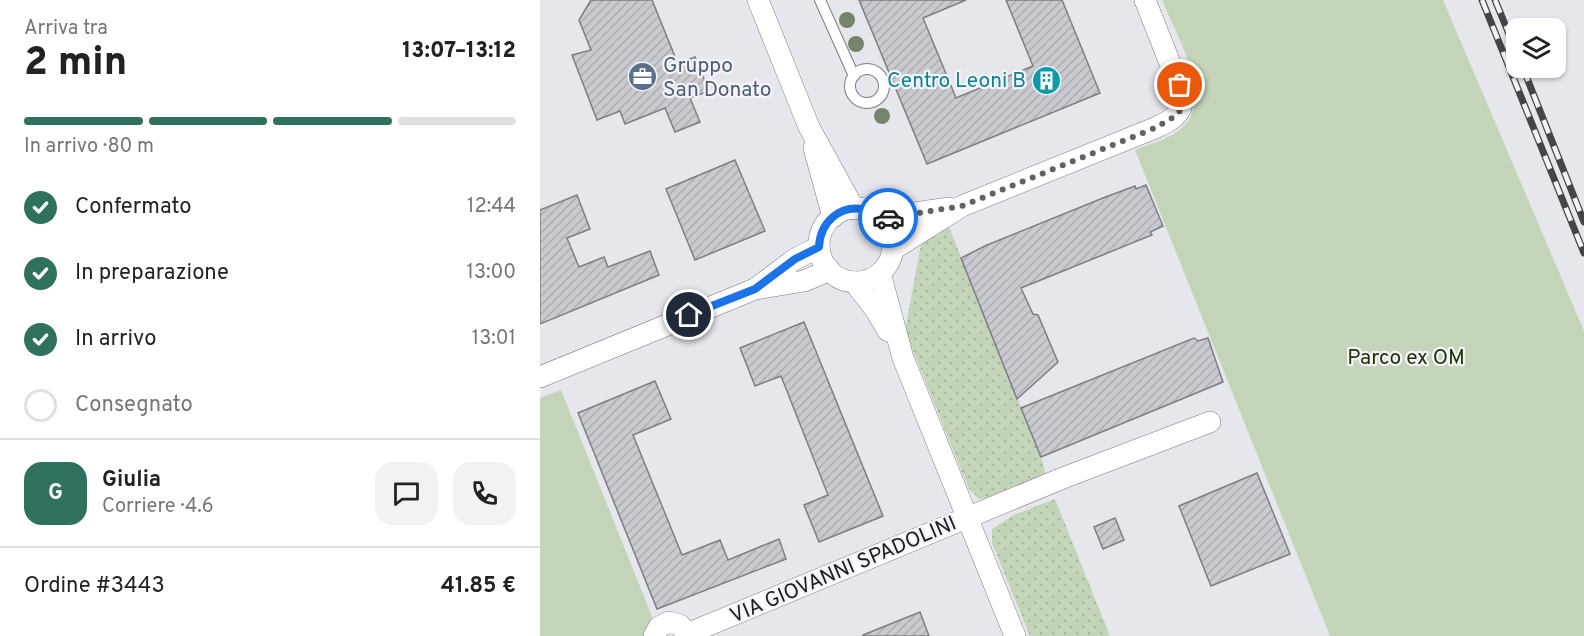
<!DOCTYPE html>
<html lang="it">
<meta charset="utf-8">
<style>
body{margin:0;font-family:Overpass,sans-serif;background:#f2f2f2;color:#222;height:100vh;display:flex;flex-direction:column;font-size:22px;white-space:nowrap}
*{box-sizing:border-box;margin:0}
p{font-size:20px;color:#767676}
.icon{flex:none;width:33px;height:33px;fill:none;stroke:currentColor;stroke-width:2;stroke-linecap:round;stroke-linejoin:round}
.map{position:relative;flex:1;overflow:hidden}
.side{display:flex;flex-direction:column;background:#fff;width:540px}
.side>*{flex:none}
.controls{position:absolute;left:966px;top:18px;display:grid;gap:12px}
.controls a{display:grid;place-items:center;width:60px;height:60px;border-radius:12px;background:#fff;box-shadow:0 2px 4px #0004;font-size:30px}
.pin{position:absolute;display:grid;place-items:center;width:51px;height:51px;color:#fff;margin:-26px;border:3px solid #fff;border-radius:50%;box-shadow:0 2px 6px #0007}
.courier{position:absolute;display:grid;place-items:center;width:60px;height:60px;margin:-30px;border:4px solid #1a73e8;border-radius:50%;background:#fff;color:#222;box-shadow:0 2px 8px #0007}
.overview em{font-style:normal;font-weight:800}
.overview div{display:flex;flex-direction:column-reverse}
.overview{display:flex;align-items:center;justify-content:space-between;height:102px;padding:0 24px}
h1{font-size:39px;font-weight:800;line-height:45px}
.bar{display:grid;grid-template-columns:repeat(4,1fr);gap:9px 6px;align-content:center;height:72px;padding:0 24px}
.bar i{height:8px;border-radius:4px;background:#e0e0e0}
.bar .on{background:#30705f}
.bar p{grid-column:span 4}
.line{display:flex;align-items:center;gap:15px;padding:0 24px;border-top:2px solid #e0e0e0}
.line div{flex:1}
.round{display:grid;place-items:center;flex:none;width:63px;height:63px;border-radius:18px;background:#f2f2f2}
ol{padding:0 24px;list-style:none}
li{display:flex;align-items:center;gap:18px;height:66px}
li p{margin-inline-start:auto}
li .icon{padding:6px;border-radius:50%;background:#30705f;color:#fff;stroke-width:4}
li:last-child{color:#767676}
li i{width:33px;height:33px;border:3px solid #e0e0e0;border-radius:50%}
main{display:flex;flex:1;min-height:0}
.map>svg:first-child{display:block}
.grass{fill:url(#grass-dots)}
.park{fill:#c4d4b9}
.building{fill:url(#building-hatch);stroke:#7d7d83;stroke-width:1.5}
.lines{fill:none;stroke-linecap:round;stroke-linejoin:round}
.lane-casing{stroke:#7c7c82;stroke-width:12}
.street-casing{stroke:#7c7c82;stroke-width:22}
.lane{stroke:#fff;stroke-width:10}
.street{stroke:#fff;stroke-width:21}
.rail-casing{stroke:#454549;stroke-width:7}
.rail{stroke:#f4f3fa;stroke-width:4.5;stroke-dasharray:14;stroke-linecap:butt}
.tree{fill:#76846c}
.done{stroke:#626266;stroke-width:6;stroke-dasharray:0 10.8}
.route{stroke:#1a73e8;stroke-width:8}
.labels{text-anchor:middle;stroke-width:4.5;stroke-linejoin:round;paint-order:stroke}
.service-label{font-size:21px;fill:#4e5e75;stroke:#f4f3fa;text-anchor:start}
.culture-label{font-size:21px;fill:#0d838f;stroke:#f4f3fa;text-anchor:end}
.park-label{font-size:21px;fill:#1b3303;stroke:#f4f3fa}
.street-label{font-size:21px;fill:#1b1b1e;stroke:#f4f3fa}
</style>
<main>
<section class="side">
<div class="overview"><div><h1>2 min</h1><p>Arriva tra</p></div><em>13:07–13:12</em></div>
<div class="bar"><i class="on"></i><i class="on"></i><i class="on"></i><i></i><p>In arrivo · 80 m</p></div>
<ol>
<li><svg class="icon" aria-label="check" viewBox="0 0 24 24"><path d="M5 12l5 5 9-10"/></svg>Confermato<p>12:44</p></li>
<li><svg class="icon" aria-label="check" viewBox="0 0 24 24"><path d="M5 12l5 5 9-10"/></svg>In preparazione<p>13:00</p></li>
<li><svg class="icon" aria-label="check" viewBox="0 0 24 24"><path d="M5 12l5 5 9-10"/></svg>In arrivo<p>13:01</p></li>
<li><i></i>Consegnato</li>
</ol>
<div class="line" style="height:108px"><b class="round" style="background:#30705f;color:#fff">G</b><div><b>Giulia</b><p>Corriere · 4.6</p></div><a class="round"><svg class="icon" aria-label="chat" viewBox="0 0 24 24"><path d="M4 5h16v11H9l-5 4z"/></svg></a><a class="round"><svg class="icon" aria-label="phone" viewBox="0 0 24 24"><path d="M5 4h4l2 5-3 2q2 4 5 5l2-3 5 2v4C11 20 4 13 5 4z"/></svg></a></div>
<div class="line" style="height:78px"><div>Ordine #3443</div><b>41.85 €</b></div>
</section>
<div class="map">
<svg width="1044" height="636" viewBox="0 0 1044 636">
<defs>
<pattern id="grass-dots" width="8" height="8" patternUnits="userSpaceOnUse" patternTransform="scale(1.5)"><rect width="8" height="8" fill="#c4d4b9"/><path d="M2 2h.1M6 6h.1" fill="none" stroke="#a8b59f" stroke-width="1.8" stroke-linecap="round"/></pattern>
<pattern id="building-hatch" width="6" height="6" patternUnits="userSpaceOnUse" patternTransform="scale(1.5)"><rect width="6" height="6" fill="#c9c9d0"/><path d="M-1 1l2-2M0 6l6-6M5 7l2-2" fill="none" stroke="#acacb2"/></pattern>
</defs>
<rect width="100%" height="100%" fill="#e6e6ed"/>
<g class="grass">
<path d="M 409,227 L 501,457 L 507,478 L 466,496 L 439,499 L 429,489 L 365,331 L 382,239 Z"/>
<path d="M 515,499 L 570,636 L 490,636 L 452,543 L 452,529 L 474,515 Z"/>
</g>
<g class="park">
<path d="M 622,0 L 903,0 L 1044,331 L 1044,636 L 790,636 L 595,150 C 609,144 626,140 638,131 C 678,103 636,34 622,0 Z"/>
<path d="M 21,390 L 117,629 L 119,636 L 0,636 L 0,398 Z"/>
</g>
<g class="building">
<path d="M 51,0 L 112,0 L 138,64 L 155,57 L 169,91 L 150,98 L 160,122 L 135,132 L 125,108 L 85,124 L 80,111 L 57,120 L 32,55 L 51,50 L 39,20 Z"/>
<path d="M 319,0 L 426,0 L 383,18 L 416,98 L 493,66 L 466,0 L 522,0 L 560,93 L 387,164 Z"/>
<path d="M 195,160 L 225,231 L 155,260 L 126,189 Z"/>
<path d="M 606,185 L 623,226 L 610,232 L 612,235 L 481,288 L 493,314 L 498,315 L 518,362 L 477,399 L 421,258 L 447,245 L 563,198 L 595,186 L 596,189 Z"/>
<path d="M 37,195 L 50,229 L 27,238 L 39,267 L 64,257 L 68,267 L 110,251 L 119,275 L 0,324 L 0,210 Z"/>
<path d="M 264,322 L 343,516 L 279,542 L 264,505 L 288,495 L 241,376 L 215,386 L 200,348 Z"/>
<path d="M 654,338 L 658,341 L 668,338 L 683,382 L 501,457 L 481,408 Z"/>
<path d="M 115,381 L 131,419 L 93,435 L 142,555 L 180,540 L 188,560 L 239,539 L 246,559 L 117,609 L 38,413 Z"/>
<path d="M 717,473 L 750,554 L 671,586 L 639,506 Z"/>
<path d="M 575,518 L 584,540 L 563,549 L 554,527 Z"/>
<path d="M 380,612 L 389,636 L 323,636 L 323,635 Z"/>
</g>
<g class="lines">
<defs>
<g id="lane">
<path d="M 280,0 L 314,76"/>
<circle cx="327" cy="86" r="17"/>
</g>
<g id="street">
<path d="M 218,0 L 269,127 L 314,209"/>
<path d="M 274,148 L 293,217"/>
<circle cx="316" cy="245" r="37"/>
<path d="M 341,218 L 409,208"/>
<path d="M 352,250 L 422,206 L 615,128 C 630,121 643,115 643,96 L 605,0"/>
<path d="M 340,273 L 363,358 L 475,636"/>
<path d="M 314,282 L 335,309 L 348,331"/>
<path d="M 215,289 L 255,259 L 279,247"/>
<path d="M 0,377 L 215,289 L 264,281 L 290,270"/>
<path d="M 147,634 L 523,478 L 670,422"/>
<path d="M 114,636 L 119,627 L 129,622 L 140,625 L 148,636"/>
</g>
</defs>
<use href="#lane" class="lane-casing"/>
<use href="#street" class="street-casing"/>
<use href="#lane" class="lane"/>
<use href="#street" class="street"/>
<defs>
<g id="rail">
<path d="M 942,0 L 1044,253"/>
<path d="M 955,0 L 976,51"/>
<path d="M 983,68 L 1044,222"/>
</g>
</defs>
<use href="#rail" class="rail-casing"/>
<use href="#rail" class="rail"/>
</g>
<g class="tree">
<circle cx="307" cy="20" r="8"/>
<circle cx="316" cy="44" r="8"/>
<circle cx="342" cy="116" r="8"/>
</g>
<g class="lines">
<path class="done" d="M 348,218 L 422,206 L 615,128 L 637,115 L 643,106 L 640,85"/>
<path class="route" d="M 149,315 L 215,289 L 255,259 L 279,247 C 280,222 301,203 326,210 C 335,212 339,219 348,218"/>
</g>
<defs>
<symbol id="office-disc" viewBox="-11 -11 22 22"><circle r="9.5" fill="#5c6f8a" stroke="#f4f3fa"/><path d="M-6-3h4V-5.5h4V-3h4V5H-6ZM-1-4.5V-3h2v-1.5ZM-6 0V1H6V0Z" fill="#fff"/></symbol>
<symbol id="building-disc" viewBox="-11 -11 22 22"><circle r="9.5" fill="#0f9aa8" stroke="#f4f3fa"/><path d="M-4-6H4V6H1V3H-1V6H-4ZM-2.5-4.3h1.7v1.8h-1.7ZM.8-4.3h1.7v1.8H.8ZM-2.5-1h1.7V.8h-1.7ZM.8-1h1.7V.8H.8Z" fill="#fff"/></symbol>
</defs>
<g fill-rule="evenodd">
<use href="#office-disc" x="86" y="60" width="33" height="33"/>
<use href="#building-disc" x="490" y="64" width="33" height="33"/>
</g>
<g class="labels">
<g class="service-label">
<text x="123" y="72">Gruppo<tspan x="123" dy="24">San Donato</tspan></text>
</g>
<g class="culture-label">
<text x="486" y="87">Centro Leoni B</text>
</g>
<g class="park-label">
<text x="866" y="364">Parco ex OM</text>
</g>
<g class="street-label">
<text transform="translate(303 569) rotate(-23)" y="7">VIA GIOVANNI SPADOLINI</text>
</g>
</g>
</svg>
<div class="controls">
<a><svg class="icon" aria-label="layers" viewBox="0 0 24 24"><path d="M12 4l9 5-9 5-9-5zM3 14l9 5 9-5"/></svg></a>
</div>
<div class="pin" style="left:640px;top:85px;background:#ea580c"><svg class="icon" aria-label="bag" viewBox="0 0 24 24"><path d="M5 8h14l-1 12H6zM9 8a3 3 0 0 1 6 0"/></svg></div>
<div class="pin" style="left:149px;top:315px;background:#1f2937"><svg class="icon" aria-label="home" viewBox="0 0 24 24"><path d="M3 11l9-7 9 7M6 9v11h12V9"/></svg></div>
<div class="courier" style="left:348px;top:218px"><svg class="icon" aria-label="car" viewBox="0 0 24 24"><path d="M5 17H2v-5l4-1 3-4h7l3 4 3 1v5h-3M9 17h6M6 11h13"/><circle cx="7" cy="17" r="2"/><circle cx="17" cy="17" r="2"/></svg></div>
</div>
</main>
